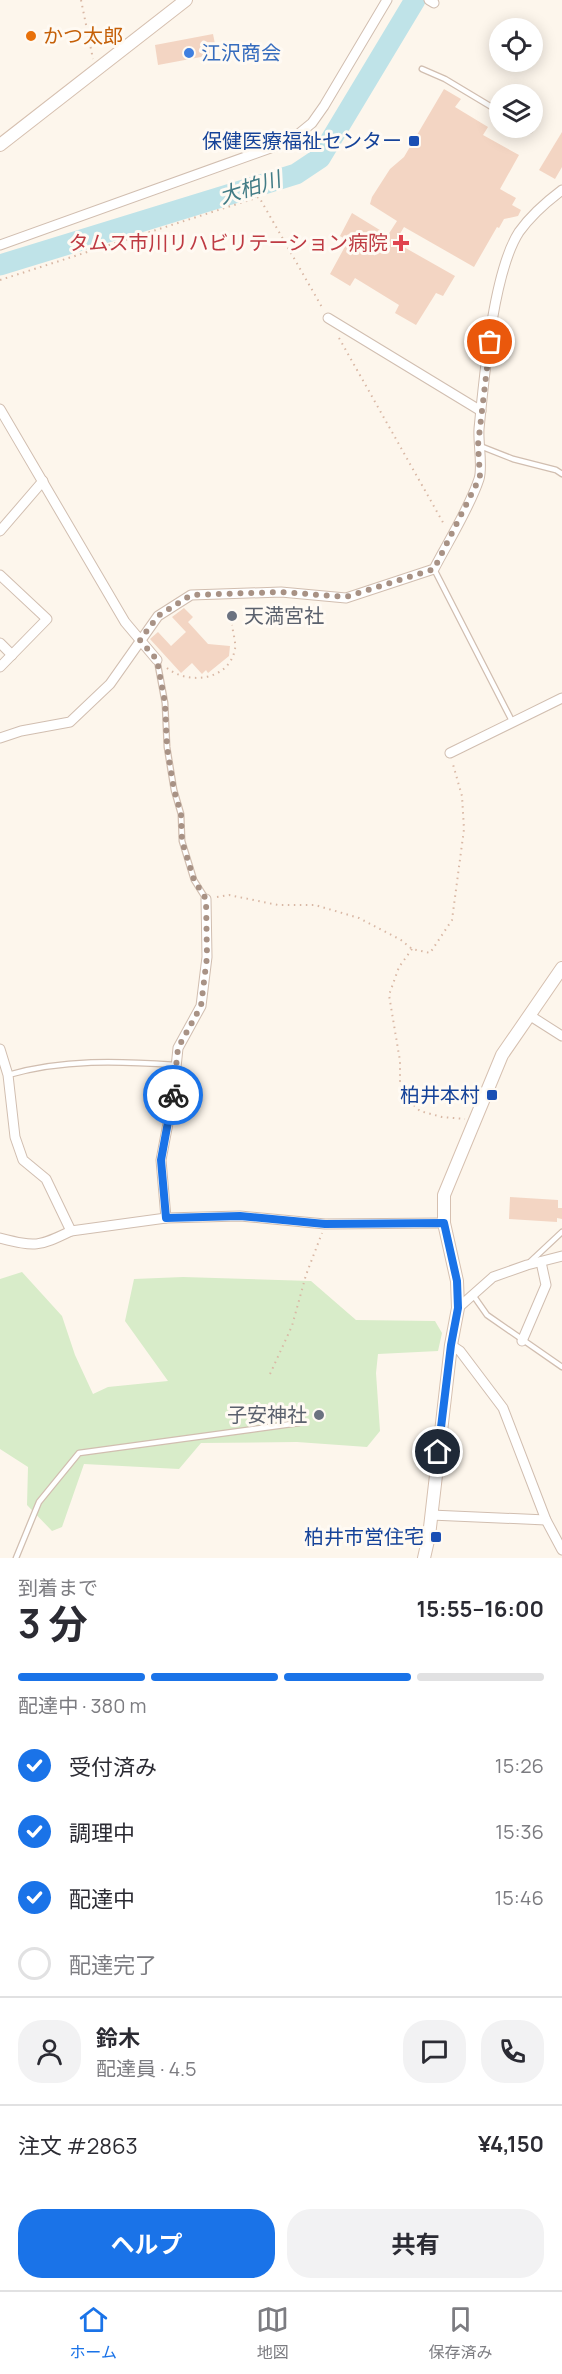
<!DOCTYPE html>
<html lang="ja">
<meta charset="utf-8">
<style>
body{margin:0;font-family:Manrope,"Noto Sans JP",sans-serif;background:#f2f2f3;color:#2b2b33;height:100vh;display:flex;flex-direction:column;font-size:22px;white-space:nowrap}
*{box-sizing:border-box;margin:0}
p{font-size:20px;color:#7c7c81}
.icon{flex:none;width:33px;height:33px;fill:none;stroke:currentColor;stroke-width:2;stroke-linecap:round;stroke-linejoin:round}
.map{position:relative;height:1558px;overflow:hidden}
.drawer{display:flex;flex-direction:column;background:#fff;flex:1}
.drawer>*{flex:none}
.controls{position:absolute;left:489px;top:18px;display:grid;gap:12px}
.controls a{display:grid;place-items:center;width:54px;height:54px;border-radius:50%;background:#fff;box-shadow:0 3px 15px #0003;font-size:30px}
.pin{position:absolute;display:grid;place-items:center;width:51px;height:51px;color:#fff;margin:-26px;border:3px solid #fff;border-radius:50%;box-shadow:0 2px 6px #0007}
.courier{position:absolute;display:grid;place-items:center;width:60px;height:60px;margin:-30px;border:4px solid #1a73e8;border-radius:50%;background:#fff;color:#222;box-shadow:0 2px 8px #0007}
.summary em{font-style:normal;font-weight:700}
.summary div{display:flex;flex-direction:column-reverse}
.summary{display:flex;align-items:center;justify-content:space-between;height:102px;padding:0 18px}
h1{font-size:39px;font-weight:700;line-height:45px}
.bar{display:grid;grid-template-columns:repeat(4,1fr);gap:9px 6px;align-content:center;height:72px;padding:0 18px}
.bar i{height:8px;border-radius:4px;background:#e1e1e2}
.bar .active{background:#1a73e8}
.bar p{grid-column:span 4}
.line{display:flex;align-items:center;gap:15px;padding:0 18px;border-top:2px solid #e1e1e2}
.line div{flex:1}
.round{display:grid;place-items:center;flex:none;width:63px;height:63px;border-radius:24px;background:#f2f2f3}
ol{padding:0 18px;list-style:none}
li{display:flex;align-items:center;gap:18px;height:66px}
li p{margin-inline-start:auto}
li .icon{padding:6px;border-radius:50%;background:#1a73e8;color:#fff;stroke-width:4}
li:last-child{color:#7c7c81}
li i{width:33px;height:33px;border:3px solid #e1e1e2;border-radius:50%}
.action{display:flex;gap:12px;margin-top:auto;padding:12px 18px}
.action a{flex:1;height:69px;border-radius:24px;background:#1a73e8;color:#fff;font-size:24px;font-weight:700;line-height:69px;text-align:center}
.action a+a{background:#f2f2f3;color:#2b2b33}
.tabs{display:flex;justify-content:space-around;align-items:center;height:84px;border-top:2px solid #e1e1e2;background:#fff;font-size:16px;color:#7c7c81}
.tabs a{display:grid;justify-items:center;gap:3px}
.tabs .active{color:#1a73e8}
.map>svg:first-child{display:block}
.green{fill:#d8ecc9}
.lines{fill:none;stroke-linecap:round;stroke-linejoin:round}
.river{stroke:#bfe3e8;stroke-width:21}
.building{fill:#f3d5c3}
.lane-casing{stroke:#d1beb0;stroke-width:7}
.street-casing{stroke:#d1beb0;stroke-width:11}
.secondary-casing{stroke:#d6c0b0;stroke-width:14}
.path{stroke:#d9b8a5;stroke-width:2;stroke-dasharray:1.5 4.5;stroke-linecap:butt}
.lane{stroke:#fff;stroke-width:4.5}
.street{stroke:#fff;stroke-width:9}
.secondary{stroke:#fff;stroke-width:12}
.done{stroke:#a89285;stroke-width:6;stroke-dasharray:0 10.8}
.route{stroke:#1a73e8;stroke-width:8}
.food-dot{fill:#e8710a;stroke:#fffaf3;stroke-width:2}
.shop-dot{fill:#3f7fe0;stroke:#fffaf3;stroke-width:2}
.transit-dot{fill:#1a4fb4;stroke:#fffaf3;stroke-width:2}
.health-dot{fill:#e0444e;stroke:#fffaf3;stroke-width:2}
.worship-dot{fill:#6b7280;stroke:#fffaf3;stroke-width:2}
.labels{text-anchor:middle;stroke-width:6;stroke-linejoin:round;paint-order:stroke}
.food-label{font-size:20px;fill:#c56008;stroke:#fffaf3;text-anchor:start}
.shop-label{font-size:20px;fill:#366cbe;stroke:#fffaf3;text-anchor:start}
.transit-label{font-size:20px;fill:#164399;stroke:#fffaf3;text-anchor:end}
.health-label{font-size:20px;fill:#be3a42;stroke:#fffaf3;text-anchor:end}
.worship-label{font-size:20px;fill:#5b616d;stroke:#fffaf3;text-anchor:start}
.water-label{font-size:21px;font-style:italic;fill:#437c86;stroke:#fffaf3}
</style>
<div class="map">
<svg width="562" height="1558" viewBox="0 0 562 1558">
<rect width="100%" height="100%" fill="#fdf6ec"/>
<path class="green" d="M 22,1272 L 62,1316 L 75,1355 L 93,1394 L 108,1387 L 168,1381 L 125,1321 L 134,1279 L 183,1277 L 311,1281 L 356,1320 L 435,1321 L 442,1333 L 438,1351 L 378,1354 L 376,1373 L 380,1431 L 367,1447 L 297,1442 L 201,1443 L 179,1469 L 84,1464 L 62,1527 L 52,1531 L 27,1505 L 28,1467 L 0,1449 L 0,1279 Z"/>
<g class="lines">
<path class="river" d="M 0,265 L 296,174 L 320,158 L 415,0"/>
</g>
<g class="building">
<path d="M 213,34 L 217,54 L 158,65 L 155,45 Z"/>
<path d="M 444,89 L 461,99 L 455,107 L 488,127 L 483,135 L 519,155 L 500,189 L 516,198 L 512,205 L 521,210 L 518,216 L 504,219 L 499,228 L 497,227 L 474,267 L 404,227 L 395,242 L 455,276 L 443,296 L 436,293 L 416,325 L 395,313 L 399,305 L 355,278 L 350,286 L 330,274 L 348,241 L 340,236 L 352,213 L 388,235 L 397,221 L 370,204 L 372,197 L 390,169 L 404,157 Z"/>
<path d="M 562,132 L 562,167 L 555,179 L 539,170 Z"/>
<path d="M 184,608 L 193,617 L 188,622 L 208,644 L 230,646 L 229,656 L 208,673 L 206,670 L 202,674 L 192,663 L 181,673 L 150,639 L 158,632 L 171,646 L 186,632 L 172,617 Z"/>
<path d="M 510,1197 L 558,1200 L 558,1208 L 562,1208 L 562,1219 L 557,1218 L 557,1222 L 509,1219 Z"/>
</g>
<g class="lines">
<defs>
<g id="lane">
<path d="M 422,69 L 445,79 L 500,112"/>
<path d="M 526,128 L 530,130"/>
<path d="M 480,446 L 513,459 L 556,470 L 562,474"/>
<path d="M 434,569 L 512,721"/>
<path d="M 157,660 L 165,703 L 167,747 L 174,790 L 181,814 L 182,841 L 194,880 L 206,899"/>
<path d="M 8,1075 C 63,1059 119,1061 175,1065"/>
<path d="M 531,1261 L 562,1232"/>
<path d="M 473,1295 L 487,1315 L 562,1367"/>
<path d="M 16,1558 L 39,1502 L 79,1453 L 299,1423"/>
</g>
<g id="street">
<path d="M 429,0 L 434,3"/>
<path d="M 0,245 L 290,141 L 312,123 L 324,106 L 387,0"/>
<path d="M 328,318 L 481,411"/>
<path d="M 0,409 L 125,622 L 157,660"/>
<path d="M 0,531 L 43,481"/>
<path d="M 0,575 L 47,619 L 0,667"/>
<path d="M 0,643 L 12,655"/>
<path d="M 0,738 L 21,731 L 70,722 L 110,684 L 158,616 L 191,595 L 281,592 L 346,598 L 434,569 C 448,542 470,507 479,479 C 483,467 478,443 479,429 C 484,379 493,272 519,232 C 531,215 546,202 562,190"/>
<path d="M 450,753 L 562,698"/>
<path d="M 529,1015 L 562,1036"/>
<path d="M 0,1049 L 8,1075 L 15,1137 L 23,1160 L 46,1179 L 71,1231 L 166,1218 L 240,1216 L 325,1224 L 444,1223"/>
<path d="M 166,1218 L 161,1160 L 173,1097 L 178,1048 L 201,1006 L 207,957 L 206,899"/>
<path d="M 0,1238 C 36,1247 38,1247 71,1231"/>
<path d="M 458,1308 L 493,1277 L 527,1265 L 562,1256"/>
<path d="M 522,1341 L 546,1285 L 541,1262"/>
<path d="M 451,1345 L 460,1351 L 503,1408 L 546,1520 L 562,1550"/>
<path d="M 431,1515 L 546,1520"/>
</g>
<g id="secondary">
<path d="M 0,145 L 186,0"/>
<path d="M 424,1558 L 429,1536 L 451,1345 L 458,1308 L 457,1281 L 444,1223 L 444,1195 L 502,1055 L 562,968"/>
</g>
</defs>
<use href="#lane" class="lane-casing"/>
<use href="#street" class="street-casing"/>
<use href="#secondary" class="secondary-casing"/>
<g class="path">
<path d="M 81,0 L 93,59"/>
<path d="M 0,280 L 259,197 L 323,309"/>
<path d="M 339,338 L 445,526"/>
<path d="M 167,668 C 188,685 229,681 235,649 C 236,642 233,633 232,625"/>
<path d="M 217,897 L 229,895 L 278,905 L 315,905 L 359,918 L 401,940 L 412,949 L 430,953 L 452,920 L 464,829 L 462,796 L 452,761"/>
<path d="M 412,949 L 399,967 L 389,995 L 400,1061 L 400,1083 L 404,1096 L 420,1111 L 442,1117 L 465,1119"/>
<path d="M 270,1374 L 292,1326 L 306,1275 L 322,1233"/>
</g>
<use href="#lane" class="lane"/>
<use href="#street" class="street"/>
<use href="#secondary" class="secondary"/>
</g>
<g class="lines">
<path class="done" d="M 173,1095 L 178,1048 L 201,1006 L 207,957 L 206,899 L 194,880 L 182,841 L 181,814 L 174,790 L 167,747 L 165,703 L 157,660 L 140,640 L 158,616 L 191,595 L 281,592 L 346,597 L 434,569 L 480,477 L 478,445 L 490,342"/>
<path class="route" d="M 173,1095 L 161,1160 L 166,1218 L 240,1216 L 325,1224 L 444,1223 L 457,1281 L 458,1308 L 451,1345 L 438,1452"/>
</g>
<circle class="food-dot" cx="31" cy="36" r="6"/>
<circle class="shop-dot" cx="189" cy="53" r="6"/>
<g class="transit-dot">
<rect x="408" y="135" width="12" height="12" rx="3"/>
<rect x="486" y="1089" width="12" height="12" rx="3"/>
<rect x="430" y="1531" width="12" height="12" rx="3"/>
</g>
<path class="health-dot" d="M398 234h6v6h6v6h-6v6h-6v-6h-6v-6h6z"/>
<g class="worship-dot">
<circle cx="232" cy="616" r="6"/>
<circle cx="319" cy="1415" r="6"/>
</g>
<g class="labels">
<g class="food-label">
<text x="43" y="43">かつ太郎</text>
</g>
<g class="shop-label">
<text x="201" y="60">江沢商会</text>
</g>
<g class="transit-label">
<text x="402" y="148">保健医療福祉センター</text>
<text x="480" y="1102">柏井本村</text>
<text x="424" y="1544">柏井市営住宅</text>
</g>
<g class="health-label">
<text x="388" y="250">タムス市川リハビリテーション病院</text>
</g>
<g class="worship-label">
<text x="244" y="623">天満宮社</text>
<text x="307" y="1422" text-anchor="end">子安神社</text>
</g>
<g class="water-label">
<text transform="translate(250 188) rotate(-17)" y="7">大柏川</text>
</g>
</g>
</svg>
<div class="controls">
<a><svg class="icon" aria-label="locate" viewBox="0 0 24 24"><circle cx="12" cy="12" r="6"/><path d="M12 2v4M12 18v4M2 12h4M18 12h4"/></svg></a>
<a><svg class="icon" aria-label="layers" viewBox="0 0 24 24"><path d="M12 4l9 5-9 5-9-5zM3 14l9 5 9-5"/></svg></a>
</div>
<div class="pin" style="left:490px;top:342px;background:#ea580c"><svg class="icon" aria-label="bag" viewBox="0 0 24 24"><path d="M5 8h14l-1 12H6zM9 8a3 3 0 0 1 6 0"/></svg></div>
<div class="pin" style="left:438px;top:1452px;background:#1f2937"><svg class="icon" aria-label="home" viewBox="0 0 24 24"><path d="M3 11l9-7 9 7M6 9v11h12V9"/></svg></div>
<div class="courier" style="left:173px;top:1095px"><svg class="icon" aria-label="bike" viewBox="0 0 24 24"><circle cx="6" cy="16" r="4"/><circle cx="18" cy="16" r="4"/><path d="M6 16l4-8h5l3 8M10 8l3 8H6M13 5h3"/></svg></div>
</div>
<section class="drawer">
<div class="summary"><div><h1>3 分</h1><p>到着まで</p></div><em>15:55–16:00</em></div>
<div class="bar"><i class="active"></i><i class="active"></i><i class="active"></i><i></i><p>配達中 · 380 m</p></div>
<ol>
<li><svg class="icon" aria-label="check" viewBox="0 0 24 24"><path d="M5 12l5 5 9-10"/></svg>受付済み<p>15:26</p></li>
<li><svg class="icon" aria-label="check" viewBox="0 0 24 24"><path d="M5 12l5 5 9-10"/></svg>調理中<p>15:36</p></li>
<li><svg class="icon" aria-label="check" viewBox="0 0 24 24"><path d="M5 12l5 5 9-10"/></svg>配達中<p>15:46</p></li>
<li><i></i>配達完了</li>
</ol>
<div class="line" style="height:108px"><a class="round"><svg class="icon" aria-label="person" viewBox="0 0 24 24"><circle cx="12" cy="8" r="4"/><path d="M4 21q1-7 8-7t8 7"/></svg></a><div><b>鈴木</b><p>配達員 · 4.5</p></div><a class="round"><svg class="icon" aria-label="chat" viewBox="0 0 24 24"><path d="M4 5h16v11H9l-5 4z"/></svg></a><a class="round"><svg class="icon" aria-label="phone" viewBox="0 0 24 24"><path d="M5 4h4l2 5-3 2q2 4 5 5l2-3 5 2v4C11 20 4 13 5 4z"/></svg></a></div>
<div class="line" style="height:78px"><div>注文 #2863</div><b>¥4,150</b></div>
<div class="action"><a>ヘルプ</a><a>共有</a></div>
</section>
<nav class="tabs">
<a class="active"><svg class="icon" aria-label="home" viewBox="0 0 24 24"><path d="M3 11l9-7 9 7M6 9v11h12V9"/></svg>ホーム</a>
<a><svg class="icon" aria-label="map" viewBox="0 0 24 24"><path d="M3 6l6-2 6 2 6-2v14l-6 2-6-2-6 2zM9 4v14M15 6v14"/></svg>地図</a>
<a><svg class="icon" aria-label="saved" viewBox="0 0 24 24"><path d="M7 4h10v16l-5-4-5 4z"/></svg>保存済み</a>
</nav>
